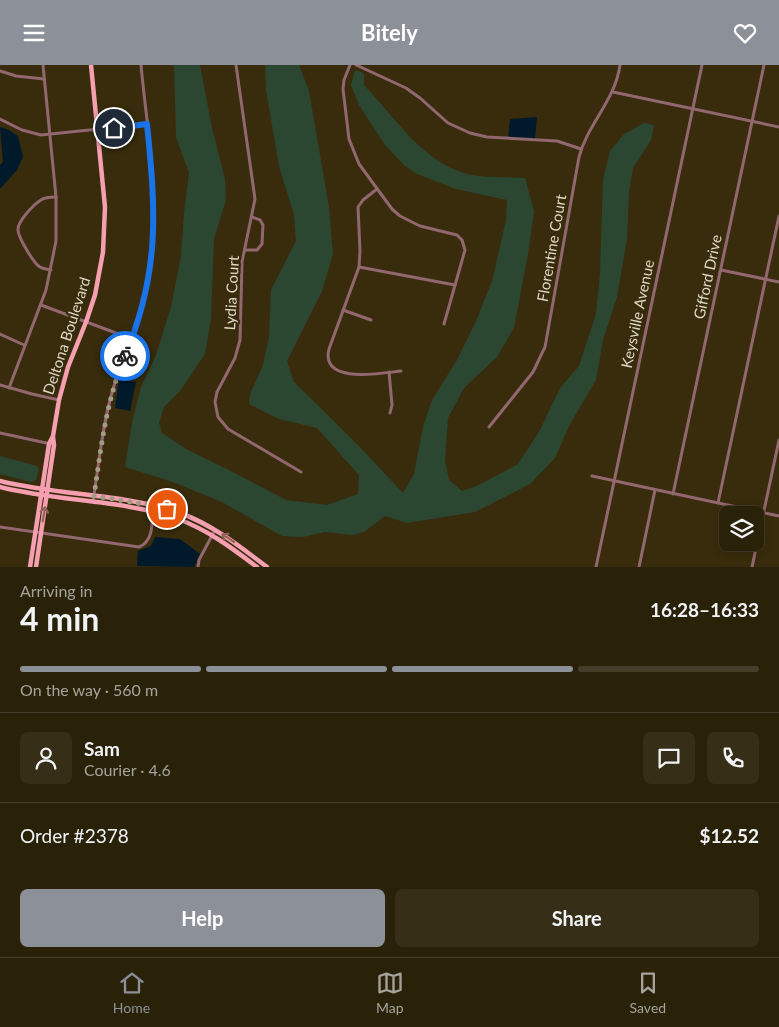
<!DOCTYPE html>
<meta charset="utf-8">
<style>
body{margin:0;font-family:Lato,sans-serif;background:#362e17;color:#f1f3f6;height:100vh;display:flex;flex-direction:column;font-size:19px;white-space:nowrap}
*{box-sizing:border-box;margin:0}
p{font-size:16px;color:#a5a39c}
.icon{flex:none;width:28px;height:28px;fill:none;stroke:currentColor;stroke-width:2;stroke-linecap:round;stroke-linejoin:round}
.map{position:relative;height:502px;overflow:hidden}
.details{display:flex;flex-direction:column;background:#2a2109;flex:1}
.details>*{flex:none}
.controls{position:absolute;left:719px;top:441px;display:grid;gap:10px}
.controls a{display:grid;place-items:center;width:45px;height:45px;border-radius:8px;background:#2a2109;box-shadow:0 2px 8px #0003,0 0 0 1px #463e2a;font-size:25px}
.pin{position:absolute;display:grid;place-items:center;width:42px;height:42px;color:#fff;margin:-21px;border:2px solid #fff;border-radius:50%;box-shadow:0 1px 5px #0007}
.courier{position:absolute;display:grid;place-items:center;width:50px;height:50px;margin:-25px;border:4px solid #1a73e8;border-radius:50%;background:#fff;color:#222;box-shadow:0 1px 6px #0007}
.head em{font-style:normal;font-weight:700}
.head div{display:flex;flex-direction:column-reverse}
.head{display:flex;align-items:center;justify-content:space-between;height:85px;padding:0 20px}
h1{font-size:32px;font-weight:700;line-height:38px}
.bar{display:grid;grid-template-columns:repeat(4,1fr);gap:8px 5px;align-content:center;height:60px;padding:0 20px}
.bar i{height:6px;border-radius:4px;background:#463e2a}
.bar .current{background:#8c9099}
.bar p{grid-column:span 4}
.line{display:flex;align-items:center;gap:12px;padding:0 20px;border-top:1px solid #463e2a}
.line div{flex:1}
.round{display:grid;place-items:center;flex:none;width:52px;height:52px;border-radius:8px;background:#362e17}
.primary-button{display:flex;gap:10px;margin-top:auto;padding:10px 20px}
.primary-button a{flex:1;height:58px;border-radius:8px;background:#8c9099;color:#fff;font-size:20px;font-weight:700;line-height:58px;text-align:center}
.primary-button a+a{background:#362e17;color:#f1f3f6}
header{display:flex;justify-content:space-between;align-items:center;height:65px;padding:0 20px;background:#8c9099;color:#fff;font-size:22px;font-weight:700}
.dock{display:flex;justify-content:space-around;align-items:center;height:70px;border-top:1px solid #463e2a;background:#2a2109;font-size:14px;color:#a5a39c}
.dock a{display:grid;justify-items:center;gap:2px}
.dock .current{color:#8c9099}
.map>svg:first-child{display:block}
.green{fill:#2c4731}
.water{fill:#001a2c}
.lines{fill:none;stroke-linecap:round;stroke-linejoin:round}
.minor{stroke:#92676f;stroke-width:3}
.major{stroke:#f69fb0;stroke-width:4.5}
.oneway{stroke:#8e6056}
.done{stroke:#a59c85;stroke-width:5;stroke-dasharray:0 9}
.route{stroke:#1a73e8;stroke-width:6}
.labels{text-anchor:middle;stroke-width:4.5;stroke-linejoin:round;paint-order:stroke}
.street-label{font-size:15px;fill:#dfd8c6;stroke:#382c0c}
</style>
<header><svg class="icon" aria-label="menu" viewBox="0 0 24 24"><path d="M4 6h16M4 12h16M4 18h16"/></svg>Bitely<svg class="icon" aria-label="heart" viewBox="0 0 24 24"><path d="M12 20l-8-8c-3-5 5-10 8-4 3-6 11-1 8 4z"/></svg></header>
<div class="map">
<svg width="779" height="502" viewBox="0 0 779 502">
<rect width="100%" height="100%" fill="#382c0c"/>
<g class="green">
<path d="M 174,0 L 200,0 L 212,63 L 225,114 L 226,135 L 214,174 L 211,254 L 205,289 L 180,326 L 164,342 L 159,358 L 162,368 L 186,384 L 231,406 L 286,435 L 327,440 L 358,429 L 359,410 L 317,363 L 279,354 L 249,339 L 250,329 L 263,300 L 269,272 L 271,225 L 296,176 L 294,150 L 279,101 L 266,25 L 265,0 L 299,0 L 309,26 L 329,142 L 333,189 L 322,226 L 287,296 L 294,317 L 357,379 L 403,428 L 414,409 L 423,362 L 432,335 L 457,295 L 476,256 L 492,216 L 506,155 L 507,135 L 456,124 L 417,109 L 405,101 L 385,80 L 359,40 L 351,20 L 355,5 L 364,8 L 364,20 C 395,52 421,96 467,109 C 483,113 507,112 525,113 L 534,146 L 528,189 L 514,263 L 497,292 L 464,323 L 448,353 L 445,396 L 449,415 L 462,426 L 479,420 L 518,399 L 540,365 L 560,323 L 579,301 L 596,249 L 600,209 L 603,114 L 610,86 L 624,69 L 644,58 L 654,60 L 651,75 L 633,103 L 629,127 L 627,174 L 617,232 L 603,275 L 596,315 L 570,359 L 555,393 L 530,419 L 475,447 L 407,458 L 385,451 L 364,467 L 353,470 L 325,467 L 303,472 L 282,471 L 222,437 L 173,417 L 125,402 L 132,357 L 141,322 L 156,290 L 171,242 L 181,191 L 184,148 L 189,108 L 176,72 Z"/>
<path d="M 0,391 L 37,401 L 39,404 L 36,415 L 31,417 L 0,409 Z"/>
</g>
<g class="water">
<path d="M 537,52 L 535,74 L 508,74 L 510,54 Z"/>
<path d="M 0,62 L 9,65 L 18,71 L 23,92 L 17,105 L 0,124 L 0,100 L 3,97 Z"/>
<path d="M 119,314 L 136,317 L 130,346 L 115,343 Z"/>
<path d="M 155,472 L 180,474 L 200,489 L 194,502 L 137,501 L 138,486 L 151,481 Z"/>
</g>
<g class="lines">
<g class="minor">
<path d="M 236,0 L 255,134 L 242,197 L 240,275 L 235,293 L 217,327 L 215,337 L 218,352 L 228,364 L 301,407"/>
<path d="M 350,0 L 344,15 L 343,24 L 349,74 L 359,99 L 392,144 L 400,151 L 420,161 L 457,170 L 462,175 L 465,185 L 444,259"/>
<path d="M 356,0 L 406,23 L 420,33 L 448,58 L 470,68 L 487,72 L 557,76 L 581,84"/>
<path d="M 0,6 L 16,11 L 44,14"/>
<path d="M 613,27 L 779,62"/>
<path d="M 0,54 L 22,65 L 41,70 L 147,59"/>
<path d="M 377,124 L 363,135 L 358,142 L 360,186 L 359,202 L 329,284 C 320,320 382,308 401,306"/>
<path d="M 245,185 L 257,185 L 262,179 L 263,160 L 260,155 L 252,152"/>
<path d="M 359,202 L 455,220"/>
<path d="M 51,205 C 47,204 43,204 40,202 C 34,199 18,172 18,165 C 17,157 34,139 41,135 C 45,132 51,132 56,132"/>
<path d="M 721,205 L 779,217"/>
<path d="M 41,240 L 132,274"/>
<path d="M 343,245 L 371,255"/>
<path d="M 0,269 L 24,280"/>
<path d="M 389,307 L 392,340 L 390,348"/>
<path d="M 0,320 L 32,329 L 59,335"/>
<path d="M 9,323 L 46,225 L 56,176 L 56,132 L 43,0"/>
<path d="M 489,362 L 533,307 L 545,282 L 579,92 C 588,58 615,36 620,0"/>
<path d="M 0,368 L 51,379"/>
<path d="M 592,411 L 779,451"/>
<path d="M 673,429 L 764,0"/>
<path d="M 93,436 C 99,399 102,361 113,324 C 119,303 129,284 136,264 C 143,242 149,220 151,197 C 160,132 147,65 141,0"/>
<path d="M 718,438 L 779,151"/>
<path d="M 0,462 L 139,482 C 155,476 151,455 154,441"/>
<path d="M 198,502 L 199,495 L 215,465"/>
<path d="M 596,502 L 702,0"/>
<path d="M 639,502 L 655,425"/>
<path d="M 752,502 L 779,375"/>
</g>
<g class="major">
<path d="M 0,416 C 59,431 122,428 180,448 C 213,460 239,481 267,502"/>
<path d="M 0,422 C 58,437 121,434 178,454 C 208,465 232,483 257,502"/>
<path d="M 30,502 L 49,379 L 53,371 L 59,335 L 68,302 L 86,257 L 95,230 L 103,187 L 105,142 L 91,0"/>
<path d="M 36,502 L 54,380 L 53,372"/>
</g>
</g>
<defs><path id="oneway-shaft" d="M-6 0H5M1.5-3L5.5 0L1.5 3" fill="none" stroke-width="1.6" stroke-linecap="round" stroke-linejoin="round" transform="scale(1.25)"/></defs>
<g class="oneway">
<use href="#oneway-shaft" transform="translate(44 449) rotate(-80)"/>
<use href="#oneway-shaft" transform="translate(228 473) rotate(-146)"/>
</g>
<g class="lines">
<path class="done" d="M 125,291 C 106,336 101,383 94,431 L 144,439 L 167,444"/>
<path class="route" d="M 114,63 L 147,59 C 156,147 160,207 125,291"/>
</g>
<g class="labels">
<g class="street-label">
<text transform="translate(552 183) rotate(-80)" y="5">Florentine Court</text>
<text transform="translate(708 212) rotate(-78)" y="5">Gifford Drive</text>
<text transform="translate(232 228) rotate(-87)" y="5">Lydia Court</text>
<text transform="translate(638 249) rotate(-78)" y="5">Keysville Avenue</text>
<text transform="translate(67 271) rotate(-72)" y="5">Deltona Boulevard</text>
</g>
</g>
</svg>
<div class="controls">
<a><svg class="icon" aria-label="layers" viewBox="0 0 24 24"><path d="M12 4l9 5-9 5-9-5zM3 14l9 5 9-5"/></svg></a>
</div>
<div class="pin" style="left:167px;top:444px;background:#ea580c"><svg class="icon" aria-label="bag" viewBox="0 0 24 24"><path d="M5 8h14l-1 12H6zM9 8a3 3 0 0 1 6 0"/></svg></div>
<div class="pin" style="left:114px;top:63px;background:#1f2937"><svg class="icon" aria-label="home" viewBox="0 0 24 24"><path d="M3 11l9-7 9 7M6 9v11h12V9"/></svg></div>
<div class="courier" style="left:125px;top:291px"><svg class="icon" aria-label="bike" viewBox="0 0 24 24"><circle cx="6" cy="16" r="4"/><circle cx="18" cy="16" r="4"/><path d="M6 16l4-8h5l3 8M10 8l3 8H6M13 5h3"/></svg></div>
</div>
<section class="details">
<div class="head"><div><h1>4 min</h1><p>Arriving in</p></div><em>16:28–16:33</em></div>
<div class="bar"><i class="current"></i><i class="current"></i><i class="current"></i><i></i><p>On the way · 560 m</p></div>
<div class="line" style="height:90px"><a class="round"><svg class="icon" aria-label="person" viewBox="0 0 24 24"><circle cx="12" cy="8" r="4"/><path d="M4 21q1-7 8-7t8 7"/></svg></a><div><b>Sam</b><p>Courier · 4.6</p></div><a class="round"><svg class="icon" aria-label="chat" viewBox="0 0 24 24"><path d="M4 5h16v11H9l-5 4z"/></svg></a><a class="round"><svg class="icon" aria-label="phone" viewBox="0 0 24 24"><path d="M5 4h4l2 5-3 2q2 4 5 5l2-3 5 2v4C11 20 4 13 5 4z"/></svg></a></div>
<div class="line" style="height:65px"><div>Order #2378</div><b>$12.52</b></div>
<div class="primary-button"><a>Help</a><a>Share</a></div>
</section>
<nav class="dock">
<a class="current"><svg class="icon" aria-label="home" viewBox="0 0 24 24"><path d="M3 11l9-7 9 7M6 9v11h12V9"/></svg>Home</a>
<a><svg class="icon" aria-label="map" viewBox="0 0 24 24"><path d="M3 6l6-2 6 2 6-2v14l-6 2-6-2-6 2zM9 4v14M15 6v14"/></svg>Map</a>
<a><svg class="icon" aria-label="saved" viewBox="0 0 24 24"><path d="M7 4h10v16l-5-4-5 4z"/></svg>Saved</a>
</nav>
